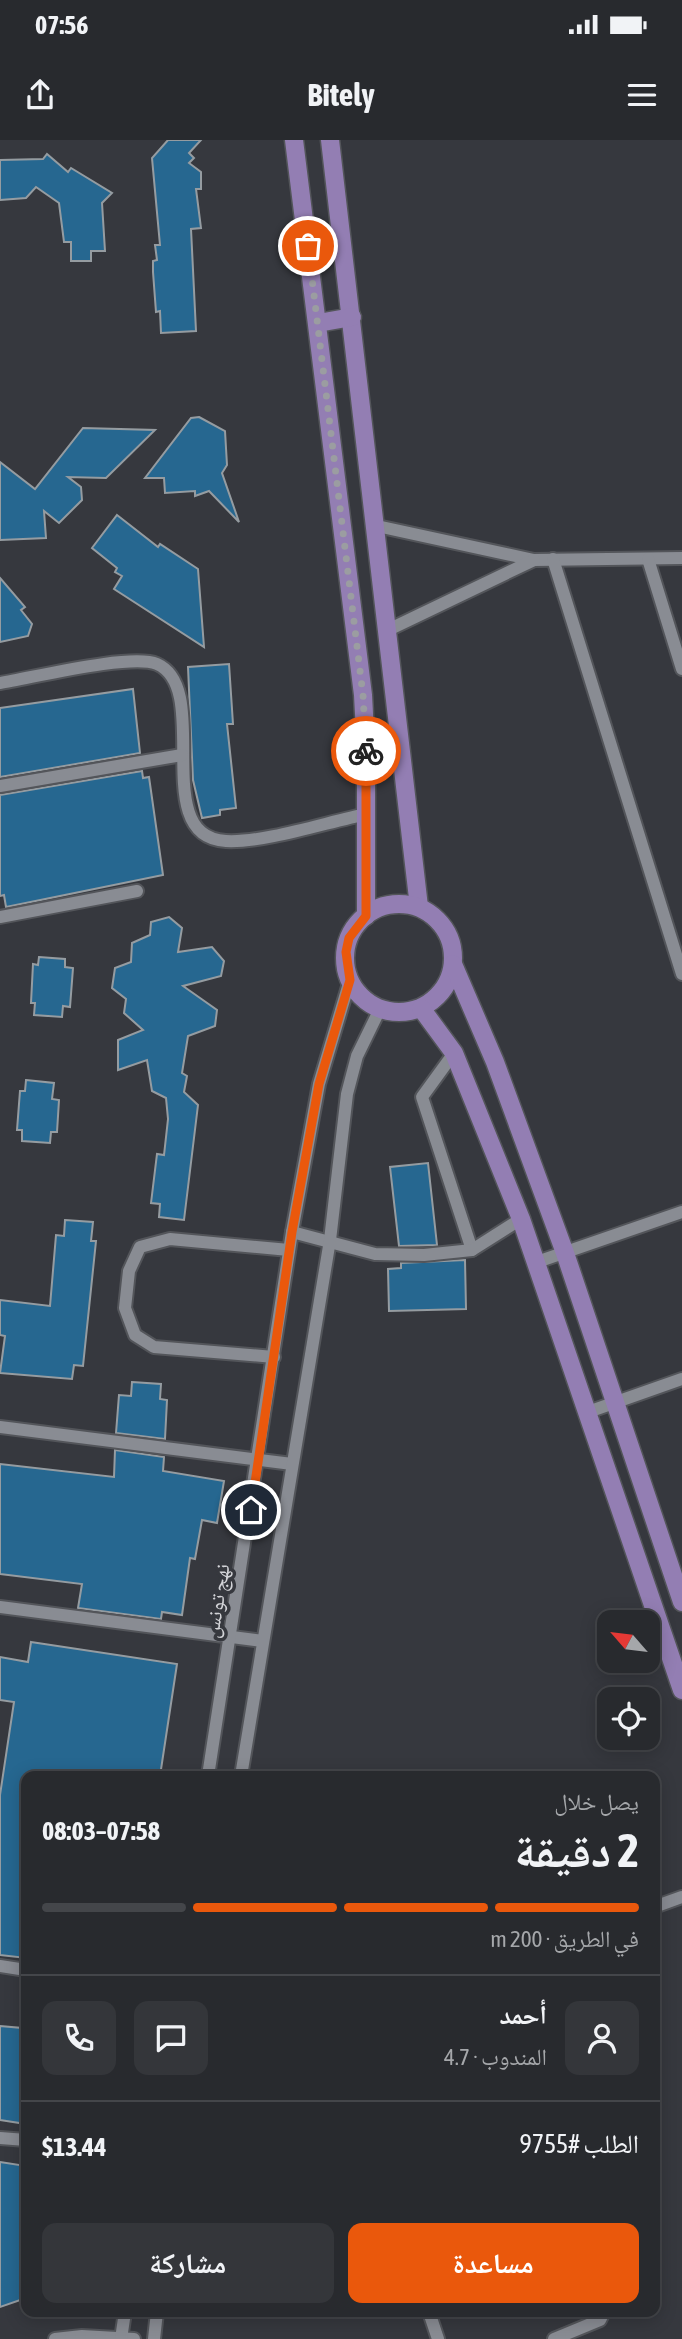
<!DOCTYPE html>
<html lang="ar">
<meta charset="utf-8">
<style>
body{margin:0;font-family:"Asap Condensed","Noto Naskh Arabic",sans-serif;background:#34363a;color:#f1f3f6;direction:rtl;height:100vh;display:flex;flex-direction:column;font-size:26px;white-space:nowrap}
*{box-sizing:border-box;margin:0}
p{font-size:23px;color:#a5a7aa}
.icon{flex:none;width:38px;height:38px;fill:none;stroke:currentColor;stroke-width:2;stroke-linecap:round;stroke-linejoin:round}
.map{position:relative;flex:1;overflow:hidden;direction:ltr}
.side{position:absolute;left:21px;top:1631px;width:639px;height:546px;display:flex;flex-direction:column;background:#282a2e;border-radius:14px;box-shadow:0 4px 18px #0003,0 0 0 2px #44464a;direction:rtl}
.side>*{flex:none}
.needle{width:46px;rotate:298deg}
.controls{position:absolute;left:597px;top:1470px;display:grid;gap:14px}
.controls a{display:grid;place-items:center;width:63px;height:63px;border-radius:14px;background:#282a2e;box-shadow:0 4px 18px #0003,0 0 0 2px #44464a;font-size:35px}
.pin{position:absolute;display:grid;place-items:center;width:60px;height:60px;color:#fff;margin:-30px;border:4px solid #fff;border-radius:50%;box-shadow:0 2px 7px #0007}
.courier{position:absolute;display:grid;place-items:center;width:70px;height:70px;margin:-35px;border:5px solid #ea580c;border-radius:50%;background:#fff;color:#222;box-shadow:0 2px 9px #0007}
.head em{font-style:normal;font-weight:700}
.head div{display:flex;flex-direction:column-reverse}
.head{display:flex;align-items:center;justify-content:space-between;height:119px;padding:0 21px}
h1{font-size:46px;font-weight:700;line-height:52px}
.bar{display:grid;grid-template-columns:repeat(4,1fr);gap:10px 7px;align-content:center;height:84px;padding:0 21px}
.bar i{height:9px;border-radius:5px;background:#44464a}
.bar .current{background:#ea580c}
.bar p{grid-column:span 4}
.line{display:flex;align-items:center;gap:18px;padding:0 21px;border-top:2px solid #44464a}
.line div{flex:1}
.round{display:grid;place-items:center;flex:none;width:74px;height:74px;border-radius:14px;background:#34363a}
.action{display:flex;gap:14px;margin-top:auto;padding:14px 21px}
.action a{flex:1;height:80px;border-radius:14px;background:#ea580c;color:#fff;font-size:28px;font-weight:700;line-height:80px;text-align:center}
.action a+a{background:#34363a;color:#f1f3f6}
.status{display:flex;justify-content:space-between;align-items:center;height:49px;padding:0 35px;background:#282a2e;direction:ltr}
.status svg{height:19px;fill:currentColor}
header{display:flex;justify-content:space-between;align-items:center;height:91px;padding:0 21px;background:#282a2e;font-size:32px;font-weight:700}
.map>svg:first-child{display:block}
.building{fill:#266790;stroke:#959ca1;stroke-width:2}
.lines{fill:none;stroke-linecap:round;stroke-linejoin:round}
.minor-casing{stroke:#53555a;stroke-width:16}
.major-casing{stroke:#53555a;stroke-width:21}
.minor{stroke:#898c93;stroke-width:12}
.major{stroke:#937eb3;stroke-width:18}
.done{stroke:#9b9da1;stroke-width:7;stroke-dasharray:0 12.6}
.route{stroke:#ea580c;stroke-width:9}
.labels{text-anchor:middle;stroke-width:7;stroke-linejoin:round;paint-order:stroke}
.street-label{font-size:21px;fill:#d2d3d7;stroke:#36383e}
</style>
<div class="status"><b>07:56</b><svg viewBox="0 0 49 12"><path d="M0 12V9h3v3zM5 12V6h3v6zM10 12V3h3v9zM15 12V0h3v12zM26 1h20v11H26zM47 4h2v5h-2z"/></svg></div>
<header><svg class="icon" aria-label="menu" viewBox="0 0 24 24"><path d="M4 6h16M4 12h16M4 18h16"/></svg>Bitely<svg class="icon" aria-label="share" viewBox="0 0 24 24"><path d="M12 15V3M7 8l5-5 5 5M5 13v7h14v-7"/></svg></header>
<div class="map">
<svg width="682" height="2199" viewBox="0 0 682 2199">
<rect width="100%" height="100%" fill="#36383e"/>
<g class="building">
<path d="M 168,0 L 201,0 L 189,13 L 194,18 L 189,23 L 201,32 L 201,49 L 196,49 L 201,88 L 191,89 L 196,191 L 161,193 L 160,171 L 156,172 L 153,132 L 153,121 L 157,120 L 155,105 L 160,105 L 152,18 Z"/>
<path d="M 47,14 L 68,32 L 71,28 L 112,53 L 102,63 L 105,111 L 91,111 L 91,121 L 71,121 L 71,102 L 64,102 L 59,63 L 36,47 L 26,58 L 0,60 L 0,20 L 43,19 Z"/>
<path d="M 199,277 L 225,291 L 227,325 L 222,333 L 239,382 L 209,351 L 195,356 L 195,351 L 165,353 L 164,338 L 145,338 L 191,278 Z"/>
<path d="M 83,288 L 155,290 L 106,338 L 68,337 L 81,347 L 82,360 L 59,383 L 44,371 L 46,398 L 0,400 L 0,322 L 35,349 Z"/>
<path d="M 117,375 L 158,407 L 160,404 L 198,429 L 204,507 L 114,449 L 122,436 L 115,432 L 117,428 L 92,408 Z"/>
<path d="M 0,438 L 25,467 L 21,470 L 32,484 L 28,496 L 0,502 Z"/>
<path d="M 229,524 L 233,584 L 227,584 L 236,668 L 220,670 L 220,675 L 202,678 L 193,640 L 188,527 Z"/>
<path d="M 133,549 L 140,613 L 0,637 L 0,568 Z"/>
<path d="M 142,631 L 143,638 L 149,637 L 163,735 L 6,767 L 4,755 L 0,756 L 0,655 Z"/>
<path d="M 169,777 L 182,788 L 178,812 L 212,807 L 224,821 L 221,836 L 183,846 L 217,870 L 215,886 L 188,896 L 182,933 L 187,936 L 184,952 L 198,965 L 184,1080 L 159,1077 L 160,1064 L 151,1063 L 157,1014 L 164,1015 L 168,979 L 166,958 L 152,951 L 147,920 L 118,930 L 118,900 L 143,890 L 124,873 L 126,859 L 112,848 L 115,828 L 131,822 L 132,803 L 150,795 L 151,782 Z"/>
<path d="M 39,817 L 65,819 L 65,827 L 73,828 L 70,867 L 63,866 L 62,877 L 34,875 L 35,863 L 31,863 L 33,824 L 38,825 Z"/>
<path d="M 26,940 L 54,943 L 52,959 L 59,960 L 57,992 L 51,992 L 50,1003 L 22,1001 L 22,990 L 17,990 L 20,951 L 25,951 Z"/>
<path d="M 428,1023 L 437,1105 L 399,1106 L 390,1027 Z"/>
<path d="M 65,1080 L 93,1082 L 91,1101 L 96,1101 L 83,1226 L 74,1225 L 72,1239 L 0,1233 L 5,1196 L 0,1195 L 0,1160 L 50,1166 L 56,1095 L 64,1096 Z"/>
<path d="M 465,1120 L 466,1169 L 389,1171 L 388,1129 L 401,1128 L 401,1123 Z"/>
<path d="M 132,1242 L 161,1244 L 160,1259 L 167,1260 L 165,1299 L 116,1293 L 119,1255 L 131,1256 Z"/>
<path d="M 115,1310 L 164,1317 L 163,1331 L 224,1341 L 217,1383 L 202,1380 L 195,1419 L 190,1418 L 182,1475 L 162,1472 L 161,1479 L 78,1468 L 82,1444 L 0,1434 L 0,1324 L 114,1337 Z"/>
<path d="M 31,1502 L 177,1524 L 160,1636 L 26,1636 L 26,1818 L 0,1815 L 0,1655 L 14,1562 L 0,1560 L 0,1517 L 28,1522 Z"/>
<path d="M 0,1886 L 22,1888 L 21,1892 L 26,1892 L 26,1984 L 0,1980 Z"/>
<path d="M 0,2022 L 26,2026 L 26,2158 L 0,2167 Z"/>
</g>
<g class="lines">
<defs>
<g id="minor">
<path d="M 377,386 L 534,420 L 682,418"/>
<path d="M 553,419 L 682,834"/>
<path d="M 648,419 L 682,529"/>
<path d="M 388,490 L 534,420"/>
<path d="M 0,543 C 32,538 131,513 157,524 C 214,549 147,697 226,701 C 265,703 327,682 367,674"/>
<path d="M 0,646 L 182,615"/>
<path d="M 0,777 L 137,751"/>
<path d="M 454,913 L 422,957 L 472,1110"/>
<path d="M 292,1092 L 375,1114 L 424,1115 L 472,1110 L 521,1079"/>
<path d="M 537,1122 L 682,1072"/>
<path d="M 274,1217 L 154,1207 L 135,1195 L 125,1168 L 129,1131 L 140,1107 L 170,1099 L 289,1110"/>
<path d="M 588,1272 L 682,1239"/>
<path d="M 0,1287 L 292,1324"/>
<path d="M 0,1467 L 263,1501"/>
<path d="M 208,1636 L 292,1092 L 319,944 L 350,840"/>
<path d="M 241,1636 L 330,1100 L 347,954 L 357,916 L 380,869"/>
<path d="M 654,1767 L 682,1757"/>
<path d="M 0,1826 L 26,1830"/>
<path d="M 0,1998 L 26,2000"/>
<path d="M 429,2172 L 438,2199"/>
<path d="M 55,2199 L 82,2196 L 134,2199"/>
<path d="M 121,2199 L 125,2172"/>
<path d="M 154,2199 L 157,2172"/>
<path d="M 554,2199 L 600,2180 L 604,2172"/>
</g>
<g id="major">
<path d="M 294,0 L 363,555 L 366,612 L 366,776"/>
<path d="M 330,0 L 419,767"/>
<path d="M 318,183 L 352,177"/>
<circle cx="399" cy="818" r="54"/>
<path d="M 453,824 L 495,922 L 565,1113 L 682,1462"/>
<path d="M 421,868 L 454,913 L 521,1079 L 682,1550"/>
</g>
</defs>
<use href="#minor" class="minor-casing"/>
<use href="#major" class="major-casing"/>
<use href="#minor" class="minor"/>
<use href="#major" class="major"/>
</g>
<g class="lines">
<path class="done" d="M 308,106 L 363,555 L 366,611"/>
<path class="route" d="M 251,1370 L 292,1092 L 319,944 L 350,840 L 346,812 L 349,798 L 366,776 L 366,611"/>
</g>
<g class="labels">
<g class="street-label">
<text transform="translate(217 1461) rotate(-81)" y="7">نهج تونس</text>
</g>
</g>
</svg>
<div class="controls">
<a><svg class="needle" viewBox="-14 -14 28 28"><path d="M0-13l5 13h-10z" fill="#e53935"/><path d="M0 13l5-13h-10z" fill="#a5a7aa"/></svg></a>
<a><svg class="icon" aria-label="locate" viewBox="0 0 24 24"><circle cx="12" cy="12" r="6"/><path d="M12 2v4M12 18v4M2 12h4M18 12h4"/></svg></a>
</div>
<div class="pin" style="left:308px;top:106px;background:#ea580c"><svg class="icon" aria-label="bag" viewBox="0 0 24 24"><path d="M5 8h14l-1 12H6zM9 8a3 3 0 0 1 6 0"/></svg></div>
<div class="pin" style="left:251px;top:1370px;background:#1f2937"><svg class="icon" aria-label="home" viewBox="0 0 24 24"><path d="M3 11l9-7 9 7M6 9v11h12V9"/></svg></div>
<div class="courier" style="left:366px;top:611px"><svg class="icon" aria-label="bike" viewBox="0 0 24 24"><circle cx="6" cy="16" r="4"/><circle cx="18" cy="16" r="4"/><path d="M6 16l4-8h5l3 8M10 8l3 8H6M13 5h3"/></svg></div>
<section class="side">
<div class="head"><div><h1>2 دقيقة</h1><p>يصل خلال</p></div><em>07:58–08:03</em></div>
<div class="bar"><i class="current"></i><i class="current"></i><i class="current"></i><i></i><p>في الطريق · 200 m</p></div>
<div class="line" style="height:126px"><a class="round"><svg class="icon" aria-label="person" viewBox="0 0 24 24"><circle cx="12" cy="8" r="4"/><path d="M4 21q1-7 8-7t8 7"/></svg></a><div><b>أحمد</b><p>المندوب · 4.7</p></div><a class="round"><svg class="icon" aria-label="chat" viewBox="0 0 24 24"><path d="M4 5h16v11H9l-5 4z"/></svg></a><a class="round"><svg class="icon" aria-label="phone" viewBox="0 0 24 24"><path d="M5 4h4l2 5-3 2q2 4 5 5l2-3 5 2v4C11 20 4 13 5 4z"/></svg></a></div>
<div class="line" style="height:91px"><div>الطلب #9755</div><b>$13.44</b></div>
<div class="action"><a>مساعدة</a><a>مشاركة</a></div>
</section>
</div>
